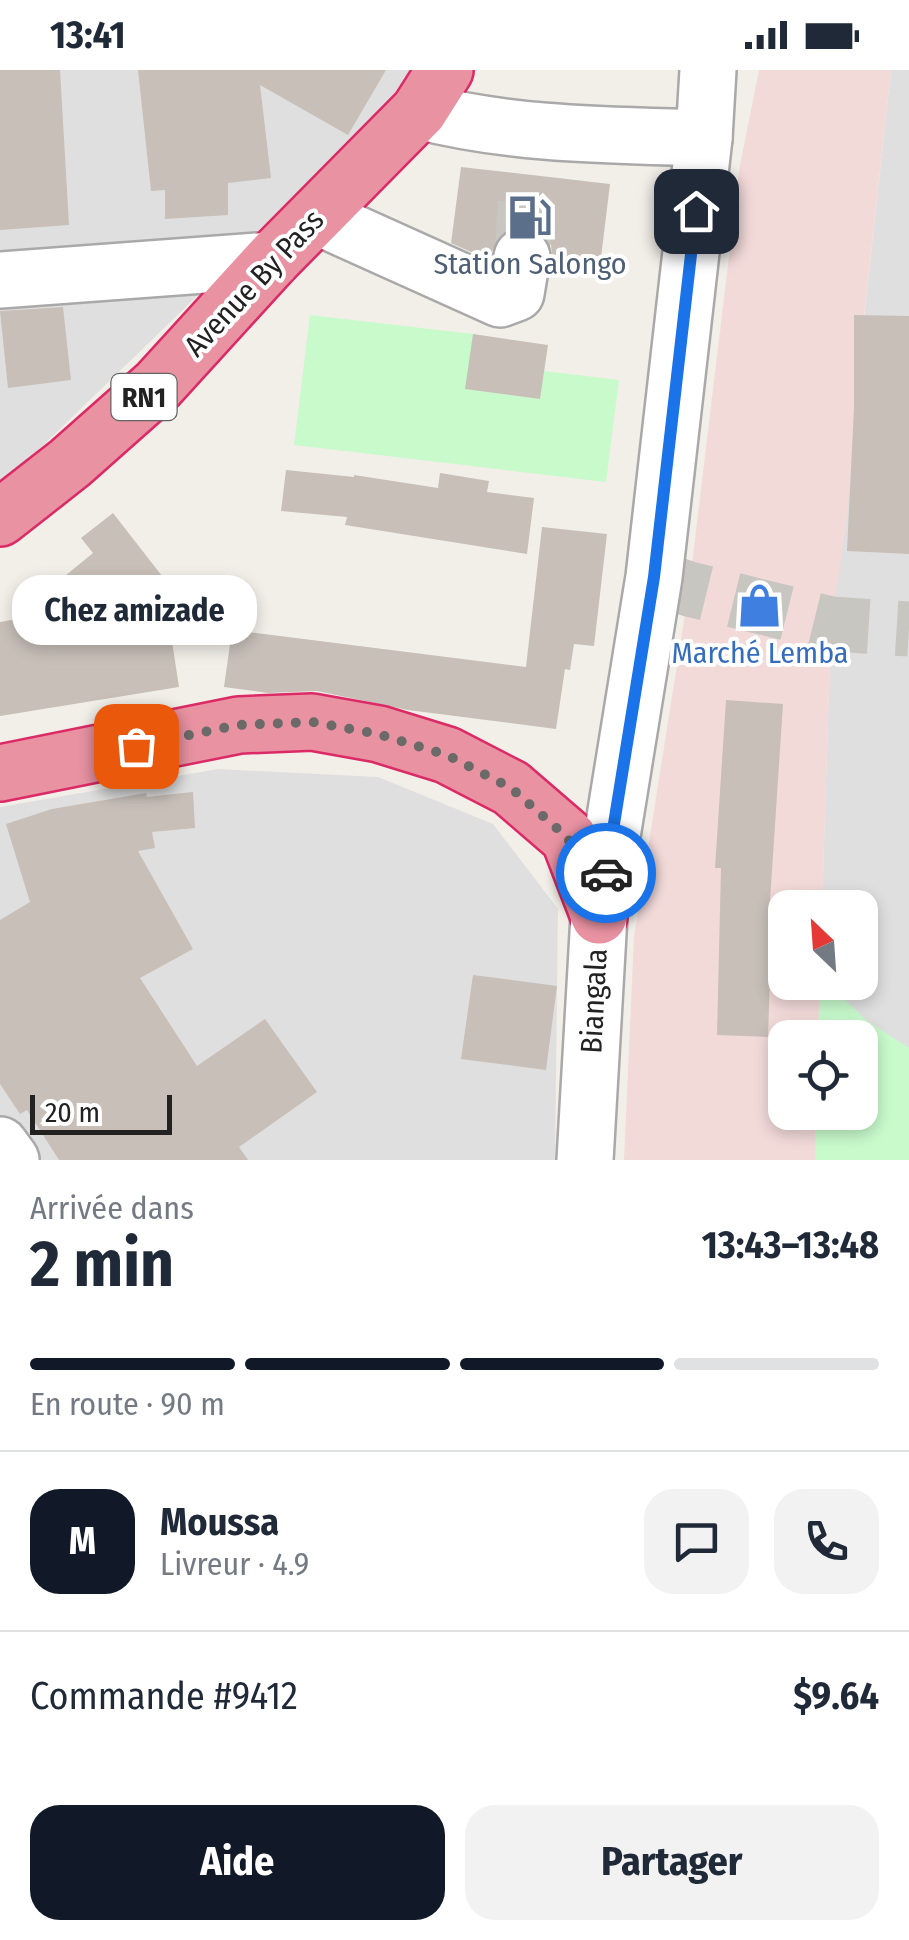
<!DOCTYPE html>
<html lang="fr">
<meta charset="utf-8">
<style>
body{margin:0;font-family:"Fira Sans Condensed",sans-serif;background:#f2f2f3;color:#1f2937;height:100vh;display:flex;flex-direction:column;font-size:38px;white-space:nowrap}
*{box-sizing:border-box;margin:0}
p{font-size:32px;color:#747a83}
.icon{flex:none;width:55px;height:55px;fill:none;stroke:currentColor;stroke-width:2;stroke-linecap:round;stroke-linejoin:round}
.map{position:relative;height:1090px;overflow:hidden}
.details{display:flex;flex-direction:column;background:#fff;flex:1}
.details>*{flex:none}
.needle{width:65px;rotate:335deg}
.controls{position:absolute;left:768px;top:820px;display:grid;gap:20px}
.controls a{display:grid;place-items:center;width:110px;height:110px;border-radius:20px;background:#fff;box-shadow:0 5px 15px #0003;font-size:50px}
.scale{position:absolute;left:30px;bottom:25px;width:142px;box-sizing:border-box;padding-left:10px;border:5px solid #222;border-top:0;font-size:28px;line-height:35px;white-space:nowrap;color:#222;-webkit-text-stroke:8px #fff;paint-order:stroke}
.pin{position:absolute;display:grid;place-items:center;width:85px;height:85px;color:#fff;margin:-42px;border-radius:20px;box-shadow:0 5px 15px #0006}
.courier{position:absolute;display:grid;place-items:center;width:100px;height:100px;margin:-50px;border:8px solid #1a73e8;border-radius:50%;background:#fff;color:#222;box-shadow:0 2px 12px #0007}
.bubble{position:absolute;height:70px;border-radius:30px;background:#fff;box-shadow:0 5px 15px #0003;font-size:32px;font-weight:700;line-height:70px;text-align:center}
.head em{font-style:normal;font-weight:700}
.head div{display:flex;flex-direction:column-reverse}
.head{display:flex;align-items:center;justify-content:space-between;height:170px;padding:0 30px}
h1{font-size:65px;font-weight:700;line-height:75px}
.bar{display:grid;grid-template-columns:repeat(4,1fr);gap:15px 10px;align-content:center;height:120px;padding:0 30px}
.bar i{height:12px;border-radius:8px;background:#e0e1e3}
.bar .selected{background:#111827}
.bar p{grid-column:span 4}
.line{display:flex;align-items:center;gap:25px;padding:0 30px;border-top:2px solid #e0e1e3}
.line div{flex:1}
.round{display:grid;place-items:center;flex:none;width:105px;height:105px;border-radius:30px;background:#f2f2f3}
.button{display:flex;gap:20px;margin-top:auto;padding:20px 30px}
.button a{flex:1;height:115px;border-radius:30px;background:#111827;color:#fff;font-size:40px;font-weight:700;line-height:115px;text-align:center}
.button a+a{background:#f2f2f3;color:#1f2937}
.status{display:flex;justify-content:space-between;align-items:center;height:70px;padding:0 50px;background:#fff;direction:ltr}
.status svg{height:28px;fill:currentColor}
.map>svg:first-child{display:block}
.residential{fill:#e0dfdf}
.commercial{fill:#f2dad9}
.park{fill:#c8facc}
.building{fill:#c7bfb8}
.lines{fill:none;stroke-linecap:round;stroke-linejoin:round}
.minor-tunnel{stroke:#c8c6c1;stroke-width:55;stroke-dasharray:55 28;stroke-linecap:butt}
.minor-casing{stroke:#a9a9a9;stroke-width:60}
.highway-casing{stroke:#dc2a67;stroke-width:60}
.minor{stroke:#fff;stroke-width:55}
.highway{stroke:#e892a2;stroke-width:55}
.done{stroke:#6b6a68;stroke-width:10;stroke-dasharray:0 18}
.route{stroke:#1a73e8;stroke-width:12}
.labels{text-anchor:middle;stroke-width:8;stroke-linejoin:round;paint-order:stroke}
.shield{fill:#fff;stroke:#646464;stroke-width:2.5}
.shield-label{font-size:28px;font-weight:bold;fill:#222}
.service-label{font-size:30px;fill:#4e5e75;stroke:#fff}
.street-label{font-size:30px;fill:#222;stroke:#fff}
.shop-label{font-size:30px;fill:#366cbe;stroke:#fff}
</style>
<div class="status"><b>13:41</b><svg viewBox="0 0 49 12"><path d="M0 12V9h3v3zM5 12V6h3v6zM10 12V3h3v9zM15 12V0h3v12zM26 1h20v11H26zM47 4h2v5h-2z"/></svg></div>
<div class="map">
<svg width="909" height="1090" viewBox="0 0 909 1090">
<rect width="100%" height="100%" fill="#f2efe9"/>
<g class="residential">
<path d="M 0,0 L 421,0 L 412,18 L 0,417 Z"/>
<path d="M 891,0 L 909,0 L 909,1090 L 815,1090 L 816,1043 L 860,1042 L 860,968 L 818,967 L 820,913 L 860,912 L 860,838 L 822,837 L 831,554 Z"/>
<path d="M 218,699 L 378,707 L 493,754 L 558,839 L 555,1090 L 0,1090 L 0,737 Z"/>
</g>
<path class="commercial" d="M 759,0 L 891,0 L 861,274 L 847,447 L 831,554 L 822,837 L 785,838 L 785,912 L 820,913 L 818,967 L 785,968 L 785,1042 L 816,1043 L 815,1090 L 624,1090 L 634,867 L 689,519 L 740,95 Z"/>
<g class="park">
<path d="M 310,245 L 473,264 L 466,319 L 539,329 L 544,301 L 619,310 L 606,412 L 294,375 Z"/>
<path d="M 820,913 L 828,913 L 866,950 L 909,978 L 909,1090 L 815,1090 L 816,1043 L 860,1042 L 860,968 L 818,967 Z"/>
</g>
<g class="building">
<path d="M 0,0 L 60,0 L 69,155 L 0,160 Z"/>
<path d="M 138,0 L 386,0 L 348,65 L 260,15 L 271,108 L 228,113 L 228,145 L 165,149 L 165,120 L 151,121 Z"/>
<path d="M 461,97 L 610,114 L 600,196 L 553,191 L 551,175 L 543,164 L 528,156 L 512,158 L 499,166 L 491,184 L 471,182 L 451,173 Z"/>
<path d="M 63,237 L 71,310 L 8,318 L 0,241 Z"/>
<path d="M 854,245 L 909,246 L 909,484 L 847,481 L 854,338 Z"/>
<path d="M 473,264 L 548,275 L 540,329 L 465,319 Z"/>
<path d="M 286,400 L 354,407 L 354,405 L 438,418 L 440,403 L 489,411 L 487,422 L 534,428 L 527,484 L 345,455 L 347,447 L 281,441 Z"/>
<path d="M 113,443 L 162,506 L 179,617 L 0,646 L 0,552 L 74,539 L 54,515 L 93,483 L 81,468 Z"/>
<path d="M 542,457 L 607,464 L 594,576 L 574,574 L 570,600 L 565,599 L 556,659 L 408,640 L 317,621 L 268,623 L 224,617 L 232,560 L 526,597 Z"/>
<path d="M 726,630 L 783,634 L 769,846 L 772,846 L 768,967 L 717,965 L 721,798 L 715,798 Z"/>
<path d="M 193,722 L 195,758 L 152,762 L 155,778 L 138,781 L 193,879 L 140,908 L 197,996 L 265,949 L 317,1022 L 239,1077 L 248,1090 L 59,1090 L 27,1040 L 20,1044 L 0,1014 L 0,850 L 30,832 L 6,754 L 52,739 L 146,723 L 147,727 Z"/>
<path d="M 473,905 L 557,916 L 546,1000 L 461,989 Z"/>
</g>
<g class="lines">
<g class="minor-tunnel">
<path d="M 522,187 L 527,105"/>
<path d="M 654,507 L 689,519 L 831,554 L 909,559"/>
</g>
<defs>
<g id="minor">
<path d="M 419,41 C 513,65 607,65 704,68"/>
<path d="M 316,146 L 500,229 L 516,223 L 522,187"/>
<path d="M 0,210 L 272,190"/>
<path d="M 0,1075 L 11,1090"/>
<path d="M 585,1090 L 599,846 L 654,507 L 704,68 L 708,0"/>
</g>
<g id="highway">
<path d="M 0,448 L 70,393 L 158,315 L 272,190 L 419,41 L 445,0"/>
<path d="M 0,703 L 239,655 L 312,652 L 379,664 L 447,685 L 511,718 L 569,768 L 599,846"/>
</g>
</defs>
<use href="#minor" class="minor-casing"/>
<use href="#highway" class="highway-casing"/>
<use href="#minor" class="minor"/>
<use href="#highway" class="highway"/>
</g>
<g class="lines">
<path class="done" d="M 136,676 L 238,655 L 312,652 L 378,664 L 447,685 L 511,718 L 568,768 L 599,846 L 606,803"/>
<path class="route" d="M 606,803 L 654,507 L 696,141"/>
</g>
<defs>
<symbol id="fuel-bare" viewBox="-9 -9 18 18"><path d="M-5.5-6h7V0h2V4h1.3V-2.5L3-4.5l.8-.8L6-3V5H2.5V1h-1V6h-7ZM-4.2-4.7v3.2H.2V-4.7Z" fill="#5c6f8a" stroke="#fff" stroke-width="2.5" paint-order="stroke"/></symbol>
<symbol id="shop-bare" viewBox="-9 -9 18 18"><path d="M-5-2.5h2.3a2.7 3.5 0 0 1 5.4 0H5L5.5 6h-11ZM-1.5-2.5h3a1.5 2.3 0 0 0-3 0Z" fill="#3f7fe0" stroke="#fff" stroke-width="2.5" paint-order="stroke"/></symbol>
</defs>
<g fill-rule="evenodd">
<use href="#fuel-bare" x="498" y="116" width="63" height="63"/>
<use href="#shop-bare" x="728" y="504" width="63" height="63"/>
</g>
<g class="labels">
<rect class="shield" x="111.5" y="304" width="65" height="46" rx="8"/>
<g class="shield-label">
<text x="144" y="337">RN1</text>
</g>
<g class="service-label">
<text x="530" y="204">Station Salongo</text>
</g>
<g class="street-label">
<text transform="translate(254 213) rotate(-47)" y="10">Avenue By Pass</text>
<text transform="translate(594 931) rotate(-87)" y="10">Biangala</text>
</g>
<g class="shop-label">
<text x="760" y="593">Marché Lemba</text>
</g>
</g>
</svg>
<div class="controls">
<a><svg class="needle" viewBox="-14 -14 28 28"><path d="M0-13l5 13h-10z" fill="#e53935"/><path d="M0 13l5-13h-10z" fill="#747a83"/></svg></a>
<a><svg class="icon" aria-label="locate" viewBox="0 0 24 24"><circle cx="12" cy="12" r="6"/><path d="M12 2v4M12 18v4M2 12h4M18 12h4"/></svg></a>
</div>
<div class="scale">20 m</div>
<div class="pin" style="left:136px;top:676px;background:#ea580c"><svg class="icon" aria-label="bag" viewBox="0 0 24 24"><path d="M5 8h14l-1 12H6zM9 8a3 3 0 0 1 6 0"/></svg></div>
<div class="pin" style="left:696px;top:141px;background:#1f2937"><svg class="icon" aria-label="home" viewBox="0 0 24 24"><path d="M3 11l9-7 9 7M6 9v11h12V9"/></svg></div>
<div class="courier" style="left:606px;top:803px"><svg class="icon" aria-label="car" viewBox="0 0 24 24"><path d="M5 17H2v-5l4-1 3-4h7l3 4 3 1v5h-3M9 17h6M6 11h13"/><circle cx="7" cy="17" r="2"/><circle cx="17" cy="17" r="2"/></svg></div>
<div class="bubble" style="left:12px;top:505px;width:245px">Chez amizade</div>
</div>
<section class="details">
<div class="head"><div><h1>2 min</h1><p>Arrivée dans</p></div><em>13:43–13:48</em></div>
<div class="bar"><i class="selected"></i><i class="selected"></i><i class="selected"></i><i></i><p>En route · 90 m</p></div>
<div class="line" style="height:180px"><b class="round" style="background:#111827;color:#fff">M</b><div><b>Moussa</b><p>Livreur · 4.9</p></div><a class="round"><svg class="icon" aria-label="chat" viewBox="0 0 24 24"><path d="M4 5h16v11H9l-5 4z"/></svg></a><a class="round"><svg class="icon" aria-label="phone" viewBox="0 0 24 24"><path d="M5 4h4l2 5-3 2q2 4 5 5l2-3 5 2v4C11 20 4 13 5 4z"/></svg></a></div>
<div class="line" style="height:130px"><div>Commande #9412</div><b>$9.64</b></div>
<div class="button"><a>Aide</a><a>Partager</a></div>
</section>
